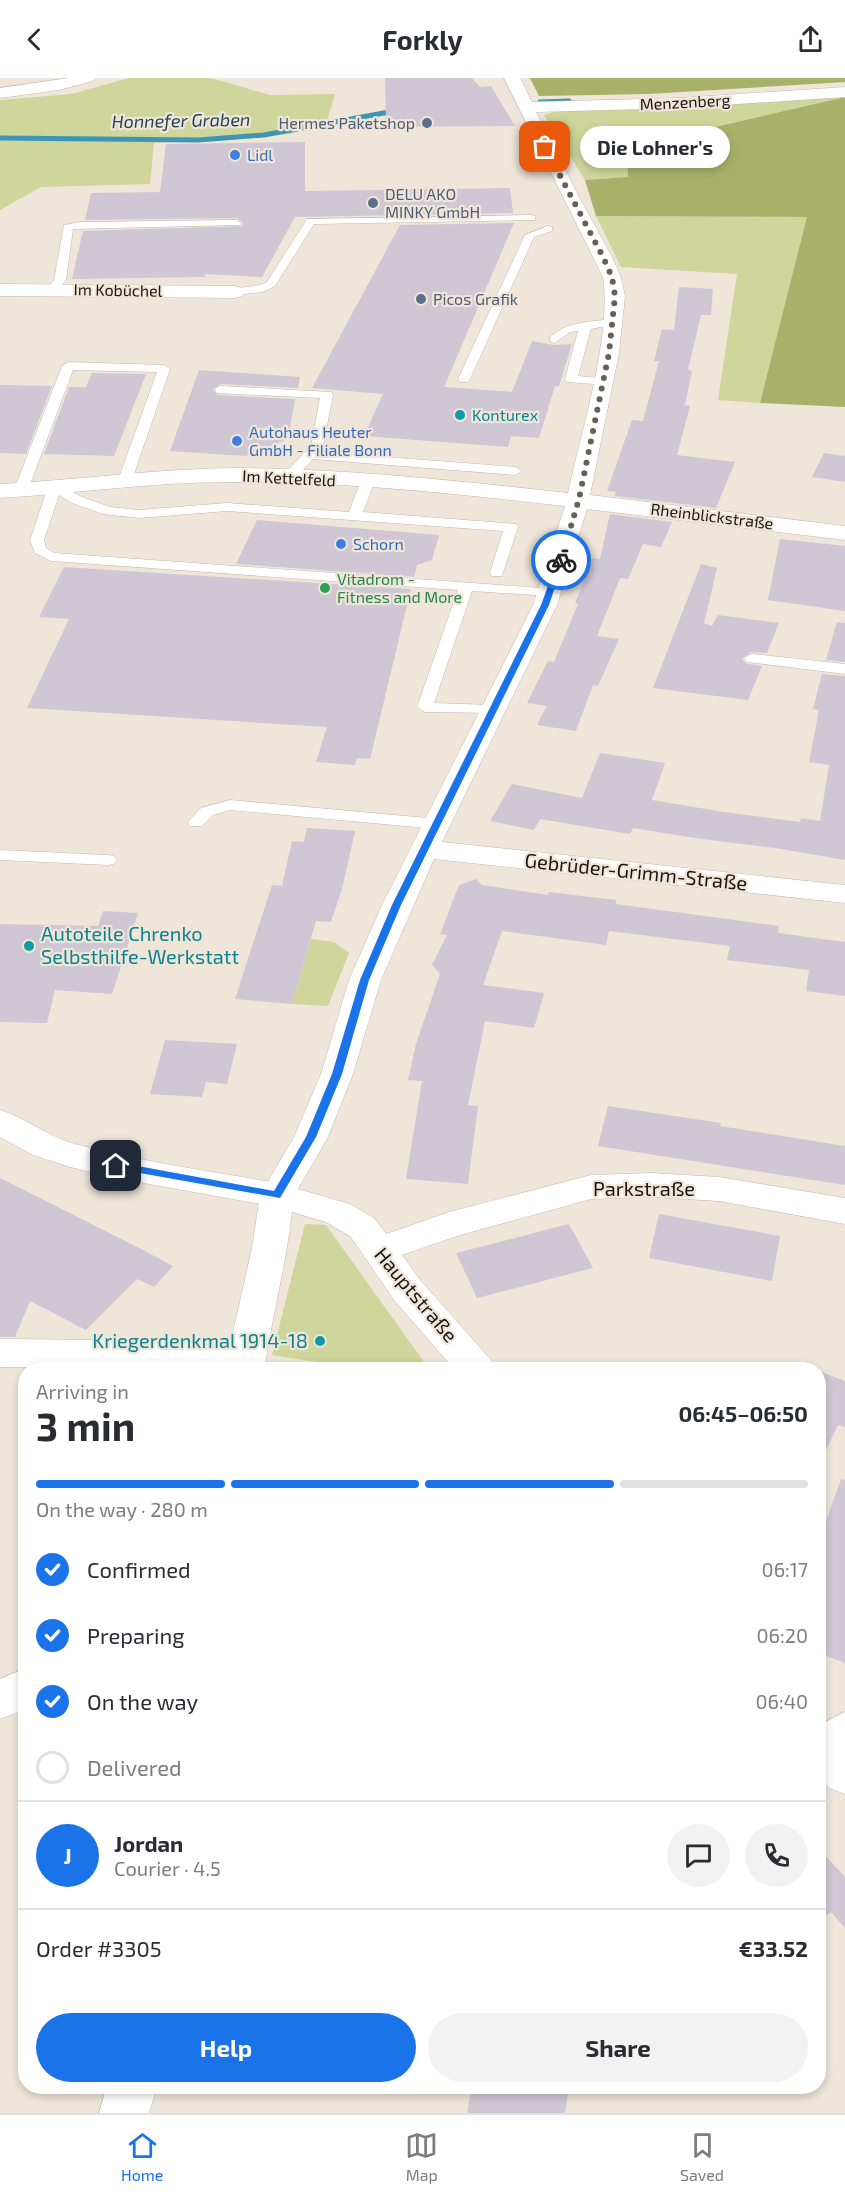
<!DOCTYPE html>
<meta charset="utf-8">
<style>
body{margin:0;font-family:"Exo 2",sans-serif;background:#f2f2f3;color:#2b2b33;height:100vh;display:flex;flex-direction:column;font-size:22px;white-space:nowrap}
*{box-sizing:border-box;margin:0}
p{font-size:20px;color:#7c7c81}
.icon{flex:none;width:33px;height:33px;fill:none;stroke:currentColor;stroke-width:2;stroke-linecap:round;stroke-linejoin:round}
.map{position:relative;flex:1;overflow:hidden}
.details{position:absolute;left:18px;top:1284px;width:808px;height:732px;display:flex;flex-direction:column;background:#fff;border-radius:24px;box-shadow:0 3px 9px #0003}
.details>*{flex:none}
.pin{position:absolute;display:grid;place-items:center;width:51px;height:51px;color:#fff;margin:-26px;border-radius:12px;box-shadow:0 3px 9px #0006}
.courier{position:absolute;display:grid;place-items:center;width:60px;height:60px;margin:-30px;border:4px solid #1a73e8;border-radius:50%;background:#fff;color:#222;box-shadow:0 2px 8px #0007}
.bubble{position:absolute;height:42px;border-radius:21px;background:#fff;box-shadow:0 3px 9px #0003;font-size:20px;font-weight:700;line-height:42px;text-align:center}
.headline em{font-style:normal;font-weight:700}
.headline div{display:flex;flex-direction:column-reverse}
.headline{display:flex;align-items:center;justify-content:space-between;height:102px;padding:0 18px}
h1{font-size:39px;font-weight:700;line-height:45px}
.bar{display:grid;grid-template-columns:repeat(4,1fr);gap:9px 6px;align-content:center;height:72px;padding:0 18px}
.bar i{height:8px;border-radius:4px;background:#e1e1e2}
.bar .on{background:#1a73e8}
.bar p{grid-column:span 4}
.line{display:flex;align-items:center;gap:15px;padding:0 18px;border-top:2px solid #e1e1e2}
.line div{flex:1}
.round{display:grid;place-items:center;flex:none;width:63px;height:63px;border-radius:32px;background:#f2f2f3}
ol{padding:0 18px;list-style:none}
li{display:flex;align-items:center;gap:18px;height:66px}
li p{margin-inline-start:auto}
li .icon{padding:6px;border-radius:50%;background:#1a73e8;color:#fff;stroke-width:4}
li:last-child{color:#7c7c81}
li i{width:33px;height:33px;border:3px solid #e1e1e2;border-radius:50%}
.primary-button{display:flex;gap:12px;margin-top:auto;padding:12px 18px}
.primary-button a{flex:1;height:69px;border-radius:36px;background:#1a73e8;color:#fff;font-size:24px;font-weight:700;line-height:69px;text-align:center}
.primary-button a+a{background:#f2f2f3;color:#2b2b33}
header{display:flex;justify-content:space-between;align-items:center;height:78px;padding:0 18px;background:#fff;font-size:27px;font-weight:700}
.tab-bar{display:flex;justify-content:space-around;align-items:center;height:84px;border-top:2px solid #e1e1e2;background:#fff;font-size:16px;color:#7c7c81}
.tab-bar a{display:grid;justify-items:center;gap:3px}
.tab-bar .on{color:#1a73e8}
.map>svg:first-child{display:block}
.green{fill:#ced69b}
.forest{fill:#a8b169}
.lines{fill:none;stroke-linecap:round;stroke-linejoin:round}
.stream{stroke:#3c96b4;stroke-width:5}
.building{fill:#cfc7d4}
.lane-casing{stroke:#c2b8ac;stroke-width:1}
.street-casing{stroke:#c2b8ac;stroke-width:1}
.secondary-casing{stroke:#c2b8ac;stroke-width:1}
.lane{fill:#fff;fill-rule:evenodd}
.street{fill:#fff;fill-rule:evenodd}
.secondary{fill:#fff;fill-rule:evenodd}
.route{fill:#1a73e8}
.done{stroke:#656058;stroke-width:6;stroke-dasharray:0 10.8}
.service-dot{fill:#5c6f8a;stroke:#efe5d9;stroke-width:2}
.shop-dot{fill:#3f7fe0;stroke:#efe5d9;stroke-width:2}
.culture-dot{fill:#0f9aa8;stroke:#efe5d9;stroke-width:2}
.leisure-dot{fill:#2e9e5b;stroke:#efe5d9;stroke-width:2}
.labels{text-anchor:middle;stroke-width:4.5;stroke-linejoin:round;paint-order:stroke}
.far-street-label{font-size:16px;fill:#1b1813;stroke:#efe5d9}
.far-service-label{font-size:16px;fill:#4e5e75;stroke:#efe5d9;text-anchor:start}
.far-shop-label{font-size:16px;fill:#366cbe;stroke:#efe5d9;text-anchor:start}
.far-culture-label{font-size:16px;fill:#0d838f;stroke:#efe5d9;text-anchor:start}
.far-leisure-label{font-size:16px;fill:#27864d;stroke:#efe5d9;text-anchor:start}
.far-water-label{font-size:18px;font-style:italic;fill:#1f4654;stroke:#efe5d9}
.street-label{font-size:20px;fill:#1b1813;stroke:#efe5d9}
.culture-label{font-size:20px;fill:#0d838f;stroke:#efe5d9;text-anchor:start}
</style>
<header><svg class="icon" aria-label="back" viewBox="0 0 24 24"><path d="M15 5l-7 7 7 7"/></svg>Forkly<svg class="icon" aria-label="share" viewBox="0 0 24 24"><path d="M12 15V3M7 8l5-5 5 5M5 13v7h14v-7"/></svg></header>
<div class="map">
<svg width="845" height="2035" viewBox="0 0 845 2035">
<rect width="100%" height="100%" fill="#efe5d9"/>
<g class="green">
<path d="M 129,0 L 211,0 L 270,17 L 335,16 L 327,43 L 290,56 L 154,65 L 150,106 L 41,109 L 0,132 L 0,22 L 71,16 Z"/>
<path d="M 844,19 L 719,48 L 628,74 L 628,99 L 585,102 L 544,37 L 560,32 Z"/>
<path d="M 596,138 L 808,139 L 760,325 L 718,322 L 737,196 L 621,189 Z"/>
<path d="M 311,861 L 334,864 L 349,875 L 328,928 L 292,926 Z"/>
<path d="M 305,1146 L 326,1147 L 424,1284 L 416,1291 L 361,1291 L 272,1277 Z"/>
</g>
<g class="forest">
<path d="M 530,0 L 845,0 L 845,4 L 648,16 L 539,18 Z"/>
<path d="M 845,19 L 845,329 L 760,325 L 807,139 L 596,138 L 585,102 L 628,99 L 627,74 L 719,48 Z"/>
</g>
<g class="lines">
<g class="stream">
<path d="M 540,24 L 569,23"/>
<path d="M 0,60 L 198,62 L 264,57 L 400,32"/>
</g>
</g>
<g class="building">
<path d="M 385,0 L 472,0 L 480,9 L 491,8 L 515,48 L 386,49 Z"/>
<path d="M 305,64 L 305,113 L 510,110 L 513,135 L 295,139 L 262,199 L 205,196 L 205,199 L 72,201 L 83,153 L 242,148 L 243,144 L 236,140 L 85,142 L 91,115 L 160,114 L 166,66 Z"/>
<path d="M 514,145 L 444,309 L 512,314 L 532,263 L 553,267 L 572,266 L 559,308 L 555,308 L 539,360 L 511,358 L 508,369 L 364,358 L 383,316 L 312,310 L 400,147 Z"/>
<path d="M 679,209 L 713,211 L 711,237 L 701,237 L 688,292 L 692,293 L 685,327 L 690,328 L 677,377 L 735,384 L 716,430 L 615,418 L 616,414 L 607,413 L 632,342 L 643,343 L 659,283 L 654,283 L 662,251 L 674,252 Z"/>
<path d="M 199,292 L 300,299 L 298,310 L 221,306 L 213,311 L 217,317 L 295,321 L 288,361 L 245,378 L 170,373 Z"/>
<path d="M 92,295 L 146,296 L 114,378 L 44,376 L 69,309 L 86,309 Z"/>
<path d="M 0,307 L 52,308 L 26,376 L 0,375 Z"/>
<path d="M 824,375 L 845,378 L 845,404 L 812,399 Z"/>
<path d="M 610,436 L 672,444 L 661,469 L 643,466 L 628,501 L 620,500 L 597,558 L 619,561 L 598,608 L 593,607 L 576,653 L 537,647 L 547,628 L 527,625 L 548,583 L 554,584 L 578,526 L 575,525 L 593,480 L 600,481 Z"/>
<path d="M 257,442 L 439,457 L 432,482 L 417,487 L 414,499 L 236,486 Z"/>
<path d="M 780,461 L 845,468 L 845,533 L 768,522 Z"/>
<path d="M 701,486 L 717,490 L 704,545 L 712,548 L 718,537 L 779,545 L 767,575 L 751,574 L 742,581 L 747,586 L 762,588 L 748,622 L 653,610 Z"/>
<path d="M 64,489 L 411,511 L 370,681 L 357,680 L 355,687 L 316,684 L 327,649 L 27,630 L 69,541 L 39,539 Z"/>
<path d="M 837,544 L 845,545 L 845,584 L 826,582 Z"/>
<path d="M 822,596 L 845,598 L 845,782 L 775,770 L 695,760 L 633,750 L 630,756 L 540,741 L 534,752 L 490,743 L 512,706 L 582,720 L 600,675 L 665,685 L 652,722 L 724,734 L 800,744 L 801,740 L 820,743 L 829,687 L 809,684 L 819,632 L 813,631 Z"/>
<path d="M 307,750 L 355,753 L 342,811 L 331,844 L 316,843 L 292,926 L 235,921 L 272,807 L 282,808 L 292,763 L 304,764 Z"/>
<path d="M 476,801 L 482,807 L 548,817 L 549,814 L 616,822 L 616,826 L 779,848 L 778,855 L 845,864 L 845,918 L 806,913 L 809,892 L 727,882 L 730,868 L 609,853 L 606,867 L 502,853 L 483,907 L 544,915 L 534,950 L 485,943 L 468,1027 L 478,1028 L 468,1106 L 406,1101 L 422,1003 L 408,1002 L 416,966 L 440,896 L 432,887 L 447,857 L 440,856 L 459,807 Z"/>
<path d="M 103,833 L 138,835 L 112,916 L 55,912 L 47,945 L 0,944 L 0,846 L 98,848 Z"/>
<path d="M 165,962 L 237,966 L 227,1006 L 206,1004 L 202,1019 L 150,1016 Z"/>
<path d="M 608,1028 L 721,1045 L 720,1048 L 845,1068 L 845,1107 L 598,1068 Z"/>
<path d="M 0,1100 L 143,1172 L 173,1188 L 154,1209 L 137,1201 L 86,1252 L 30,1223 L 15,1259 L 0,1259 Z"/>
<path d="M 659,1136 L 780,1158 L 772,1203 L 649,1180 Z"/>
<path d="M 569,1146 L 593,1190 L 477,1220 L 456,1175 Z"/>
<path d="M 819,1293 L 845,1303 L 845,1349 L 838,1347 L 819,1387 Z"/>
<path d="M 841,1401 L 845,1402 L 845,1585 L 819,1575 L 819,1463 Z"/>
<path d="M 819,1771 L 845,1799 L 845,1850 L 831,1834 L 819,1843 Z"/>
<path d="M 472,2008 L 569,2008 L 565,2035 L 467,2035 Z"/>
</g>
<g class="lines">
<defs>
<g id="lane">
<path d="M 531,137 L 535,138 L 535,142 L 314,146 L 275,208 L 263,214 L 235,217 L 229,214 C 240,207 255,211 267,204 L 307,141 Z"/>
<path d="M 236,142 L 241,145 L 240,147 L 73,151 L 66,202 L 56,214 L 48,214 L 46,212 L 54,202 L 64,147 L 81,144 Z"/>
<path d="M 548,148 L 552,149 L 552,153 L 534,159 L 470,301 L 468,304 L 460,304 L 458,301 L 525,157 Z"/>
<path d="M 612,241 L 616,242 L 616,246 L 591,251 L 578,298 L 607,301 L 607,307 L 567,304 L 565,301 L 578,253 L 570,254 L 554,265 L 550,263 L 550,259 C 569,243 589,244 612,241 Z"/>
<path d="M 68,284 L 164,287 L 170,291 L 132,402 L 125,406 L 118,402 L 157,294 L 73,292 L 28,412 L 21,416 L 16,415 L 14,412 L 62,288 Z"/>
<path d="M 221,308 L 331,314 L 333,317 L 323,369 L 320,374 L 515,389 L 522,393 L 515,397 L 313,381 L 294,402 L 284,402 L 282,399 L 284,396 L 311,368 L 320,320 L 217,315 L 215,312 L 217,309 Z"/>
<path d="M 367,401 L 374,405 L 363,434 L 516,446 L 518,449 L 502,498 L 492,498 L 490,495 L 503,453 L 227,433 L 139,440 L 103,436 L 72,425 L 59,417 L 44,462 L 46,470 L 54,475 L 555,511 L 557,514 L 555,517 L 550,518 L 472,513 L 434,625 L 492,627 L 498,629 L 500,632 L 498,635 L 425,634 L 417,629 L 458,512 L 51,483 L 35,475 L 30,462 L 48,409 L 55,405 L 82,419 L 110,429 L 139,432 L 227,425 L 349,434 L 360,405 Z"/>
<path d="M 752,576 L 845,586 L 845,596 L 747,584 L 744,581 L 747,578 Z"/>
<path d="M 230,722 L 438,741 L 446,746 L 438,751 L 230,732 L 213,737 L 202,748 L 190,748 L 188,744 L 201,730 Z"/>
<path d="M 0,772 L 108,777 L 114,778 L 117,782 L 114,786 L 108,787 L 0,782 Z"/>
</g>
<g id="street">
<path d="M 504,0 L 520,0 L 532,24 L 679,20 L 845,9 L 845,19 L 679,30 L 536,34 L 579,119 L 612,179 L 621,199 L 625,218 L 619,275 L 590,417 L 845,448 L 845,462 L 587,431 L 557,527 L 442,764 L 845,807 L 845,825 L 434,781 L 381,902 L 353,996 L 328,1059 L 298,1111 L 350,1126 L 374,1140 L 386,1156 L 449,1134 L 591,1097 L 652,1095 L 719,1099 L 845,1120 L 845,1146 L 719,1123 L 652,1119 L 591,1121 L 457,1158 L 402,1177 L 421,1203 L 491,1282 L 497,1292 L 455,1292 L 395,1223 L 350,1158 L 326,1144 L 292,1134 C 286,1187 272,1239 264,1292 L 0,1289 L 0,1261 L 231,1263 L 252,1170 L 260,1117 L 294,1059 L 321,996 L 349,902 L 382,827 L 533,527 L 565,428 C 458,416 349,404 241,404 C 161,403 80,415 0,420 L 0,406 C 80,402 160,390 241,390 C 350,391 460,403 568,415 C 581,354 612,259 603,199 Z"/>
<path d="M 0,206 L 235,208 L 242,210 L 245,214 L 242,218 L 235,220 L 0,218 Z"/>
<path d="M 26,1590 L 26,1631 L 0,1641 L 0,1601 Z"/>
<path d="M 845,1634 L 845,1716 L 829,1710 L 819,1698 L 819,1647 Z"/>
<path d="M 107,2008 L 157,2008 L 149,2035 L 99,2035 Z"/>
</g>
<g id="secondary">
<path d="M 69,0 L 96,0 L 93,3 L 59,12 L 0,20 L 0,10 Z"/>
<path d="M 0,1032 C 27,1040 48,1059 75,1066 C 141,1084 210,1093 277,1105 L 289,1108 L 294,1117 L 289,1126 L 277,1129 L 116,1100 L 70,1089 L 33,1077 L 0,1059 Z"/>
</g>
</defs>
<use href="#lane" class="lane-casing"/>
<use href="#street" class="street-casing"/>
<use href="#secondary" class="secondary-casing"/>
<use href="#lane" class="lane"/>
<use href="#street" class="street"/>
<use href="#secondary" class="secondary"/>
</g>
<path class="route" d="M 558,481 L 564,482 L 549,527 L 401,827 L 369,902 L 342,996 L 316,1059 L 280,1120 L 112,1090 L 112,1085 L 116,1084 L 274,1113 L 306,1059 L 332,996 L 360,902 L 392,827 L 541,527 Z"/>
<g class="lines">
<path class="done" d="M 545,69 L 603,179 L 612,199 L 615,218 L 609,275 L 579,421 L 561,482"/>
</g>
<g class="service-dot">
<circle cx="427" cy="45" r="6"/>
<circle cx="373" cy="125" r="6"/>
<circle cx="421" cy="221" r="6"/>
</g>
<g class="shop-dot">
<circle cx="235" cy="77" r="6"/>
<circle cx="237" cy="363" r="6"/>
<circle cx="341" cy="466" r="6"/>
</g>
<g class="culture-dot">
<circle cx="460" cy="337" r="6"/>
<circle cx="29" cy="868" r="6"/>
<circle cx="320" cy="1263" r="6"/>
</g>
<circle class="leisure-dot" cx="325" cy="510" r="6"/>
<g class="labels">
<g class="far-street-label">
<text transform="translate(685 24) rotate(-3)" y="6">Menzenberg</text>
<text transform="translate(118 212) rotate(1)" y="6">Im Kobüchel</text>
<text transform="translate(289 400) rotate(3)" y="6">Im Kettelfeld</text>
<text transform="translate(712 438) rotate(7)" y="6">Rheinblickstraße</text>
</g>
<g class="far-service-label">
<text x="415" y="51" text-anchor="end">Hermes Paketshop</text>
<text x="385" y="122">DELU AKO<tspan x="385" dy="18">MINKY GmbH</tspan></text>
<text x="433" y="227">Picos Grafik</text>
</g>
<g class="far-shop-label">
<text x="247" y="83">Lidl</text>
<text x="249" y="360">Autohaus Heuter<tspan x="249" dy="18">GmbH - Filiale Bonn</tspan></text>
<text x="353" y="472">Schorn</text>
</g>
<g class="far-culture-label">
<text x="472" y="343">Konturex</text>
</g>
<g class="far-leisure-label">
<text x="337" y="507">Vitadrom -<tspan x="337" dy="18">Fitness and More</tspan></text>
</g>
<g class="far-water-label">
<text transform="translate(181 43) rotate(-1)" y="6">Honnefer Graben</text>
</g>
<g class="street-label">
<text transform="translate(636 794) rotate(6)" y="7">Gebrüder-Grimm-Straße</text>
<text x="644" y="1118">Parkstraße</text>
<text transform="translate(416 1217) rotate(50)" y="7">Hauptstraße</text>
</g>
<g class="culture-label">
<text x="41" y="863">Autoteile Chrenko<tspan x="41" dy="23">Selbsthilfe-Werkstatt</tspan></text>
<text x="308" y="1270" text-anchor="end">Kriegerdenkmal 1914-18</text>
</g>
</g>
</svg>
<div class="pin" style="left:545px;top:69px;background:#ea580c"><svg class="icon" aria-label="bag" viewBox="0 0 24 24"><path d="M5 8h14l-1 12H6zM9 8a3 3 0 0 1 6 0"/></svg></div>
<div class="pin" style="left:116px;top:1088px;background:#1f2937"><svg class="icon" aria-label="home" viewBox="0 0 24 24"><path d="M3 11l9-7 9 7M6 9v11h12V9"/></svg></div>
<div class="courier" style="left:561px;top:482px"><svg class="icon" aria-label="bike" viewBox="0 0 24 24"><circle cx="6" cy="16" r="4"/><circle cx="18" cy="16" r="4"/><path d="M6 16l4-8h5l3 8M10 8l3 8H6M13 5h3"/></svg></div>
<div class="bubble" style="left:580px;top:48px;width:150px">Die Lohner's</div>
<section class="details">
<div class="headline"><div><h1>3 min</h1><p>Arriving in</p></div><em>06:45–06:50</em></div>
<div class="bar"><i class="on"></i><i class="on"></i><i class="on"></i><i></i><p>On the way · 280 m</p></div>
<ol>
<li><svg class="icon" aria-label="check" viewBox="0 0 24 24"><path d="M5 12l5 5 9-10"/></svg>Confirmed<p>06:17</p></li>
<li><svg class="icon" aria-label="check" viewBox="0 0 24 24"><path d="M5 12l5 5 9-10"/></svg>Preparing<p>06:20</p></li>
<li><svg class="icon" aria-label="check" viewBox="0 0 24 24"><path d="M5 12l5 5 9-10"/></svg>On the way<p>06:40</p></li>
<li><i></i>Delivered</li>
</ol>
<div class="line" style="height:108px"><b class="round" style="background:#1a73e8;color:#fff">J</b><div><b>Jordan</b><p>Courier · 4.5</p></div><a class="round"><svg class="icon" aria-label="chat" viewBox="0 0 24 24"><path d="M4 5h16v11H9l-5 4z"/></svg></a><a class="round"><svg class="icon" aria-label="phone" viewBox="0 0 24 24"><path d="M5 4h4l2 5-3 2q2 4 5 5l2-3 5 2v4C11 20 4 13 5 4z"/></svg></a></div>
<div class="line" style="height:78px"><div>Order #3305</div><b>€33.52</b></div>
<div class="primary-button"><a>Help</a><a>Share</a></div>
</section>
</div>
<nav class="tab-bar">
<a class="on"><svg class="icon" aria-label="home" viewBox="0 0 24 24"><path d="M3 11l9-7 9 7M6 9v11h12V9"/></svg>Home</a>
<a><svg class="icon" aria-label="map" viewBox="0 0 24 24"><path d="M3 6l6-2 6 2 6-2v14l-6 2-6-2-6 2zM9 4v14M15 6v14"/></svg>Map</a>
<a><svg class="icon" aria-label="saved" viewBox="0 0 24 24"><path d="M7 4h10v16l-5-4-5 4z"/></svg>Saved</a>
</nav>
